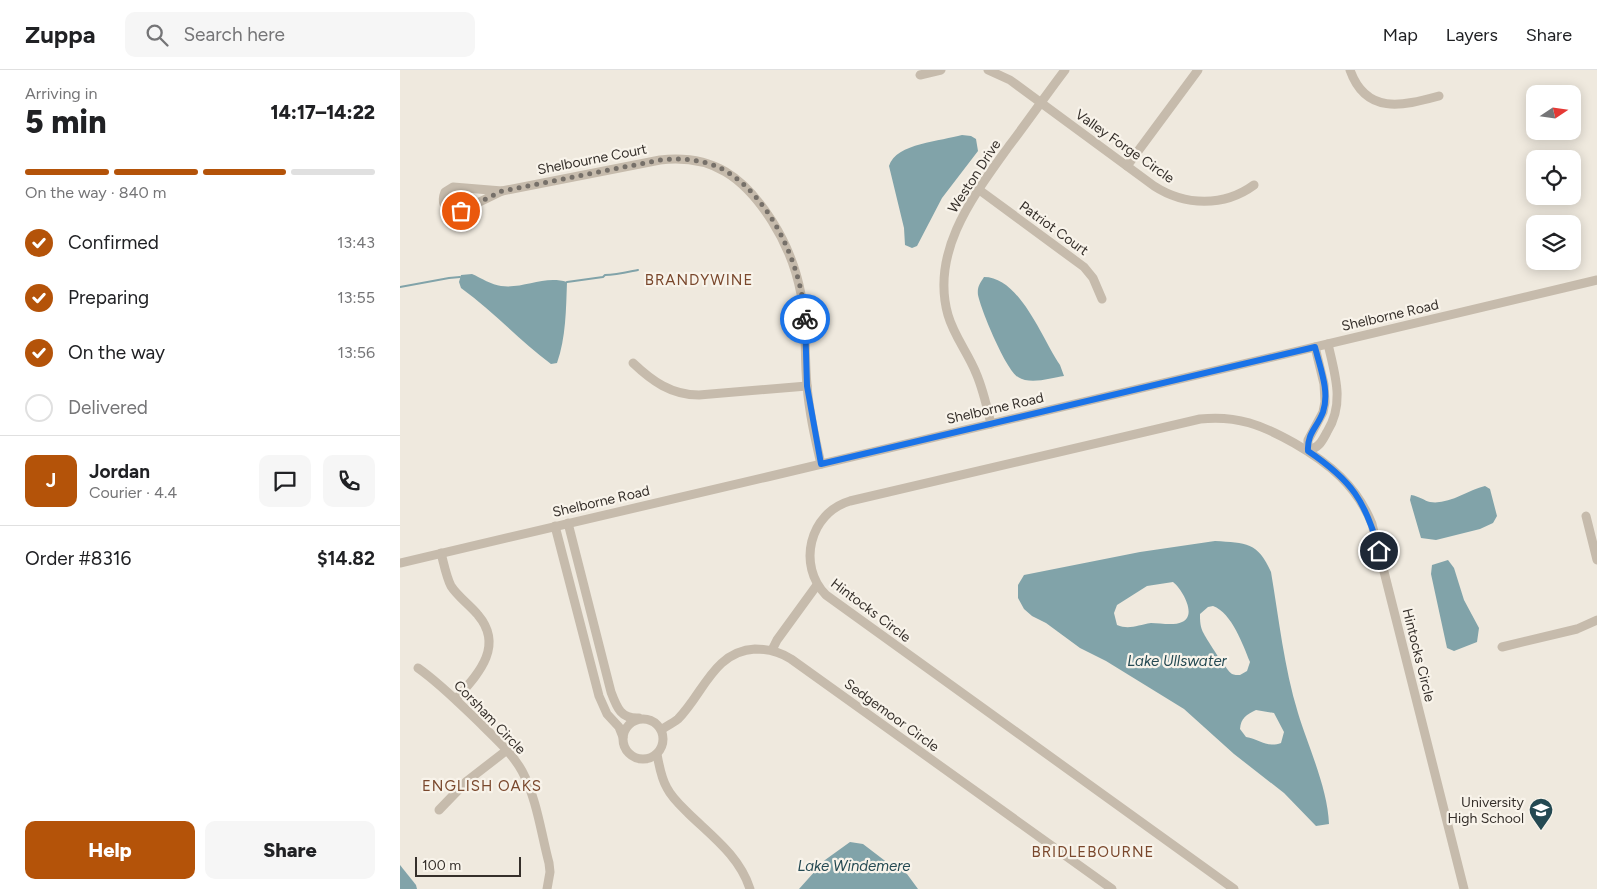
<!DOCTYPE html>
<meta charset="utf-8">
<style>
body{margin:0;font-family:Figtree,sans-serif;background:#f6f6f6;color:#202124;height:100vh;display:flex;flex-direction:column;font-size:19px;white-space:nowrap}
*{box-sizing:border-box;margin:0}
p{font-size:16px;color:#757577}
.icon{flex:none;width:28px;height:28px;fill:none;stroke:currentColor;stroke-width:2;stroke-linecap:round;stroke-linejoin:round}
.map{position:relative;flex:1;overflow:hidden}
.side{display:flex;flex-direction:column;background:#fff;width:400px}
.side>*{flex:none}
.needle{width:32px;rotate:77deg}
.buttons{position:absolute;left:1126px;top:15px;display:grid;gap:10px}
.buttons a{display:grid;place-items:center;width:55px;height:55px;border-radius:10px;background:#fff;box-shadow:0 2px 12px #0003;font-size:25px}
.scale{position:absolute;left:15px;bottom:12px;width:106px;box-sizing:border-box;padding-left:5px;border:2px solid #352f2a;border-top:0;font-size:14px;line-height:18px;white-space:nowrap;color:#352f2a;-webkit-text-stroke:4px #f8f3ea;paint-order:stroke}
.pin{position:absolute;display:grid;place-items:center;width:42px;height:42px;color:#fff;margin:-21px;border:2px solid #fff;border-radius:50%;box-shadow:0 1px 5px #0007}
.courier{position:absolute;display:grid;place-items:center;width:50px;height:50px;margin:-25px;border:4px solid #1a73e8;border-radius:50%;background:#fff;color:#222;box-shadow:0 1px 6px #0007}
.headline em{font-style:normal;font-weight:800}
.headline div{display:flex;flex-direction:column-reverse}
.headline{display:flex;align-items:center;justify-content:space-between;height:85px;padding:0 25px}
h1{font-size:32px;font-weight:800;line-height:38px}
.bar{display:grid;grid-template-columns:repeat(4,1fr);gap:8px 5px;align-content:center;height:60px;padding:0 25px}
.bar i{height:6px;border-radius:4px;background:#e0e0e0}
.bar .current{background:#b45309}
.bar p{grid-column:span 4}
.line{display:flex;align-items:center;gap:12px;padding:0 25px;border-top:1px solid #e0e0e0}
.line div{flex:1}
.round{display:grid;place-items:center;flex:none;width:52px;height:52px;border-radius:10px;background:#f6f6f6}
ol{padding:0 25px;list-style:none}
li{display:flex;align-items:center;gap:15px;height:55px}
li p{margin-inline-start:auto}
li .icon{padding:5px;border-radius:50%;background:#b45309;color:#fff;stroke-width:4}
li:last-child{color:#757577}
li i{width:28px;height:28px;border:2px solid #e0e0e0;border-radius:50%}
.button{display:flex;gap:10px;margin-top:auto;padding:10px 25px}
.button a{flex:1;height:58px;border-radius:10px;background:#b45309;color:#fff;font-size:20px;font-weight:800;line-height:58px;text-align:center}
.button a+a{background:#f6f6f6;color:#202124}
header{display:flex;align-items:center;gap:30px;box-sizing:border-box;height:70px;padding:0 25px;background:#fff;border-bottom:1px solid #e0e0e0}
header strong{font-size:24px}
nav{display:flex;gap:28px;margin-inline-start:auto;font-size:18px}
.search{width:350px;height:45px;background:#f6f6f6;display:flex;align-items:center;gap:12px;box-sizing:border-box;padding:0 18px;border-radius:10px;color:#757577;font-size:19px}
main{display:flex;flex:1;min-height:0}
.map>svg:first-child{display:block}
.water{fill:#81a3a9;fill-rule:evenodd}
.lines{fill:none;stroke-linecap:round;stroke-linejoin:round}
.stream{stroke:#81a3a9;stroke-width:2}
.minor{stroke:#c6bbac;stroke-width:9}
.done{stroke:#767069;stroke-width:5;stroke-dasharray:0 9}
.route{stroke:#1a73e8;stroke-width:6}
.labels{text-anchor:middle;stroke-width:4.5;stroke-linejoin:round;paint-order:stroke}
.street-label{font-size:14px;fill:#352f2a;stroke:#f8f3ea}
.poi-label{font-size:14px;fill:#352f2a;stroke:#f8f3ea;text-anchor:end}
.neighbourhood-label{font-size:15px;letter-spacing:1px;fill:#7a482d;stroke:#f8f3ea}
.water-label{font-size:15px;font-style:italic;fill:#244952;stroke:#f8f3ea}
</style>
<header>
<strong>Zuppa</strong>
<div class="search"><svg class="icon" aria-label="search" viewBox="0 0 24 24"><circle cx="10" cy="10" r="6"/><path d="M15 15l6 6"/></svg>Search here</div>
<nav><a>Map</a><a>Layers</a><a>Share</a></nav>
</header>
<main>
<section class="side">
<div class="headline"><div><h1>5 min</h1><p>Arriving in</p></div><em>14:17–14:22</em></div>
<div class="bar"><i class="current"></i><i class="current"></i><i class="current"></i><i></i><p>On the way · 840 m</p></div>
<ol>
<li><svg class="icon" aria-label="check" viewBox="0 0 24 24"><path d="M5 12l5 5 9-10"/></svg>Confirmed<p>13:43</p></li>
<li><svg class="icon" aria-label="check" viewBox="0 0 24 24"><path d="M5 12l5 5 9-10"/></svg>Preparing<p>13:55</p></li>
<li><svg class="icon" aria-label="check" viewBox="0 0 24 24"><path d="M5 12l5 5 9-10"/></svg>On the way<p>13:56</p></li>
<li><i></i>Delivered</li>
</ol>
<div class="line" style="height:90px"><b class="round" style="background:#b45309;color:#fff">J</b><div><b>Jordan</b><p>Courier · 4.4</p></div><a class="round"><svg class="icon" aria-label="chat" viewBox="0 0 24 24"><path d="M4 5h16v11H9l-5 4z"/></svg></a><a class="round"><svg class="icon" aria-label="phone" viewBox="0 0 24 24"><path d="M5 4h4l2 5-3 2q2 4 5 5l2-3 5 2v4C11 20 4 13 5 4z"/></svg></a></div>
<div class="line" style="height:65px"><div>Order #8316</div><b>$14.82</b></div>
<div class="button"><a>Help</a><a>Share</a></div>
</section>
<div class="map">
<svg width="1197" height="819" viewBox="0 0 1197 819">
<rect width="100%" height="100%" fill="#efe9de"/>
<g class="water">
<path d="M 562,65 L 571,66 L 576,69 L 578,81 L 542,128 L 517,176 L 512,178 L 505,175 L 504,158 L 489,96 C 496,73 542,71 562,65 Z"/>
<path d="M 72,204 C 81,208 92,215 101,216 C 124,219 144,205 167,212 C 166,239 166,268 157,293 L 151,294 C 119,270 93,241 61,218 L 59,212 L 61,205 Z"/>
<path d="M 584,207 C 620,207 642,269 660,295 L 664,306 C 651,308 630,315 618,307 C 606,300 581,240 578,225 C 577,217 580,213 584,207 Z"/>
<path d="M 1085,416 L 1090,419 L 1097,446 L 1093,453 L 1080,459 L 1036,470 L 1021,468 L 1010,430 L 1011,425 C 1019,426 1025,431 1030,432 C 1049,435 1068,420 1085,416 Z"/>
<path d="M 815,471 C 846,473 858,472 871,502 C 879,549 884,597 898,643 C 908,676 928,719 929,754 L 916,756 L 884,723 L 834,684 L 784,639 L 706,591 L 680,578 L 646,553 L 632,546 L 624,539 L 618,528 L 618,515 L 624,505 L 740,482 ZM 773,512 C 781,518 798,545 782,552 C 774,556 760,553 751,553 C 738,555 729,560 717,555 L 714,543 L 717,535 L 747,516 ZM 813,536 C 832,543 843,575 850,592 L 847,601 L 840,605 C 837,605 834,605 832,604 C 827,601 807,570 804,564 C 800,557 800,551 800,544 L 808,537 ZM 856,640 L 874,643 L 884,662 L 881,673 C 867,678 859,669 846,667 L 840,659 C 841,648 846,645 856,640 Z"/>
<path d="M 1048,490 L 1054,498 L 1064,530 L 1079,558 L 1077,572 L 1054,581 L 1047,578 L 1031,504 L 1032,495 Z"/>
<path d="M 450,772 L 463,774 L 497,800 L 503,801 L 507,804 L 518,819 L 399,819 L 425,790 Z"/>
<path d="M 0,795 L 16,815 L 17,819 L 0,819 Z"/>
</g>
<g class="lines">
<g class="stream">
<path d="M 167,212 L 203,207 L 205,205 C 216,205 228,202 238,200"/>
<path d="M 0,217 L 49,208 L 60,207"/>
</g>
<g class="minor">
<path d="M 588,0 L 610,10 L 754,116 C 785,136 824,137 854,115"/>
<path d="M 950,0 C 966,45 1002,36 1039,26"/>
<path d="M 520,5 L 541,0"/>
<path d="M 727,96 L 798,0"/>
<path d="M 53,117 L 102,121 L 61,141 L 54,143 C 44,139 41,132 45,122 Z"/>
<path d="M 578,119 L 684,197 L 693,208 L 702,229"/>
<path d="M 102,121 L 260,90 C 313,84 344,107 372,151 C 386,173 396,198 401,224 C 407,254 404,285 407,315 C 409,342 415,368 421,394"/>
<path d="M 233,293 C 252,311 271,325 299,325 L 407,316"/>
<path d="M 591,354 C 587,337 583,319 576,303 C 568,283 554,266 548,245 C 530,181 574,125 609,76 C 628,51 646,25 665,0"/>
<path d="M 908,381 C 920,376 921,373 927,362 C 945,333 935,305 928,274"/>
<path d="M 908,381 L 908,370 L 923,342 L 925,332 L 924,314 L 915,277"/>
<path d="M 1186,446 L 1197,490"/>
<path d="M 168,453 L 211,622 C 217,638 221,649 239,648"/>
<path d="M 155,456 L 199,626 L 207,644 L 219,657 L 223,667"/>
<path d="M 41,483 C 44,494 46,506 51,516 C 58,527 70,535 78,545 C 105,577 77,605 56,629"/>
<path d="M 0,493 L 367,407 L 1197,210"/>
<path d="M 1102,577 L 1177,559 L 1197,550"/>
<path d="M 372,580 L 377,570 L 417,515"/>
<path d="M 18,598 C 42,615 61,635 82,655 C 96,669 112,683 122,701 C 137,729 141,763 149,793 L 150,802 L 147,819"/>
<circle cx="243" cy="669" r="20"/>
<path d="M 262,659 C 267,656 273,653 278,649 C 303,624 314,581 355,579 C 369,579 380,582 391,589 L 712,819"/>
<path d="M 257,684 C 259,695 261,708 267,718 C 272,728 281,736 289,744 C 313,767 340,787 350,819"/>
<path d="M 39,740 L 67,711 L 107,680"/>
<path d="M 834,819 L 426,525 C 397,496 409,443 450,431 L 800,349 C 837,345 862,355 894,373 C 929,393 957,416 972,454 L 1064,819"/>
</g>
</g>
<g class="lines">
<path class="done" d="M 61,141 L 102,121 L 260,90 C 279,88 298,89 316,96 C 368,119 402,195 405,249"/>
<path class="route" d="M 405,249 L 407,316 L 421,394 L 915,277 C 920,298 930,321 923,342 C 917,358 907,363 908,381 C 951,410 966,431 979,481"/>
</g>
<defs>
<symbol id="school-pin" viewBox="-11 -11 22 30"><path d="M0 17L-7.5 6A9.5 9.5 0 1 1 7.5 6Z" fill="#244952" stroke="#f8f3ea"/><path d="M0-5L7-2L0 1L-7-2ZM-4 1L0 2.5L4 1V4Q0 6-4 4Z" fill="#fff"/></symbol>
</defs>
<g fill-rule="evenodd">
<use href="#school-pin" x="1127" y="726" width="28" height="38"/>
</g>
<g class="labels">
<g class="street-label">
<text transform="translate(725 76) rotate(35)" y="5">Valley Forge Circle</text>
<text transform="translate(192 89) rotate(-11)" y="5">Shelbourne Court</text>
<text transform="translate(574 106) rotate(-57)" y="5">Weston Drive</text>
<text transform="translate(654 158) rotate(36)" y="5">Patriot Court</text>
<text transform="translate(990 245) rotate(-13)" y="5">Shelborne Road</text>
<text transform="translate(595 338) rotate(-13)" y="5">Shelborne Road</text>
<text transform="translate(201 431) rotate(-13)" y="5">Shelborne Road</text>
<text transform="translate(471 540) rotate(37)" y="5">Hintocks Circle</text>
<text transform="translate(1019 585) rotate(76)" y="5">Hintocks Circle</text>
<text transform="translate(492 645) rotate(36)" y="5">Sedgemoor Circle</text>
<text transform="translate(90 647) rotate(46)" y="5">Corsham Circle</text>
</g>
<g class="poi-label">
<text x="1124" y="737">University<tspan x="1124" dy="16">High School</tspan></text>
</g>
<g class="neighbourhood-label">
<text x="299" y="215">BRANDYWINE</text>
<text x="82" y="721">ENGLISH OAKS</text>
<text x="693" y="787">BRIDLEBOURNE</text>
</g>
<g class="water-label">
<text x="777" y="596">Lake Ullswater</text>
<text x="454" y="801">Lake Windemere</text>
</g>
</g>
</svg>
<div class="buttons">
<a><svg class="needle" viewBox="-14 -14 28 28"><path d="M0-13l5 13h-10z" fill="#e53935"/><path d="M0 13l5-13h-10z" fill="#757577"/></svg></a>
<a><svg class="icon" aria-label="locate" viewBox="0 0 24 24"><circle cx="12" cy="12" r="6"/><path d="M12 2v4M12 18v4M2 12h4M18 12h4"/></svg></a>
<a><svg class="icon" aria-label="layers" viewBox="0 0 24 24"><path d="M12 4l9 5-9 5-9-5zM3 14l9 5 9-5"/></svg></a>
</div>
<div class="scale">100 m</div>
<div class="pin" style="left:61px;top:141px;background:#ea580c"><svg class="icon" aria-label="bag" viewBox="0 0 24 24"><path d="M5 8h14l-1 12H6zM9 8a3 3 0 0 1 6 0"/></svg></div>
<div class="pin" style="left:979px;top:481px;background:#1f2937"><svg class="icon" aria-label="home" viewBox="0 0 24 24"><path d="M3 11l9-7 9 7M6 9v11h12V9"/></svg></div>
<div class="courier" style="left:405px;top:249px"><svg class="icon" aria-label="bike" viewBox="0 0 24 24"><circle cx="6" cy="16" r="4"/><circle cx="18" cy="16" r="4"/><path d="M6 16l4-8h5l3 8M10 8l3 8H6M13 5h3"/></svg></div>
</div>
</main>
